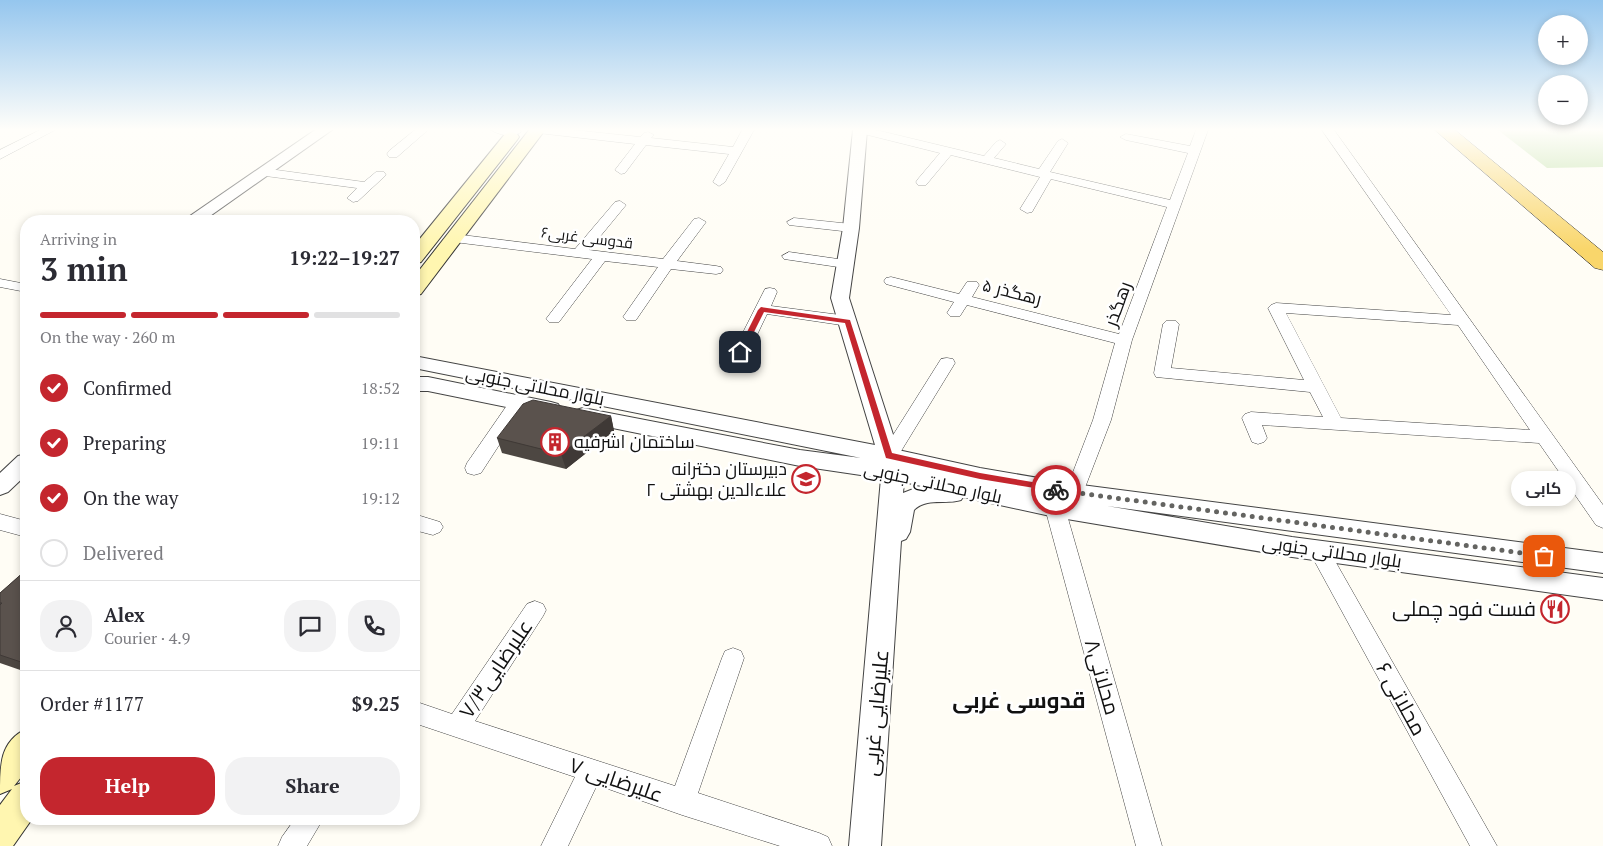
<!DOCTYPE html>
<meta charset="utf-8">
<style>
body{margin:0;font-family:"PT Serif",Cairo,serif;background:#f2f2f3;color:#2b2b33;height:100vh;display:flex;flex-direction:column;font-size:19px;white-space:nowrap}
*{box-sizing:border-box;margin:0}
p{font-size:16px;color:#7c7c81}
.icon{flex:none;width:28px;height:28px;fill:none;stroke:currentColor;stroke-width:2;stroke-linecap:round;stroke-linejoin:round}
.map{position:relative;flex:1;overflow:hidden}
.drawer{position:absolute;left:20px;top:215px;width:400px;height:610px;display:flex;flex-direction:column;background:#fff;border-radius:20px;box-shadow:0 2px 8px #0003}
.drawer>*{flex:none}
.controls{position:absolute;left:1538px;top:15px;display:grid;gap:10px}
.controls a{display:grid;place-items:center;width:50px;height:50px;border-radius:50%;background:#fff;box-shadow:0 2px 8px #0003;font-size:25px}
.pin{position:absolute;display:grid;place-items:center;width:42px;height:42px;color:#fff;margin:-21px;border-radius:10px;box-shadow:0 2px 8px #0006}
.courier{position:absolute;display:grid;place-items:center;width:50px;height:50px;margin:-25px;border:4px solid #c4262e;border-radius:50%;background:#fff;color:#222;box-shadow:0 1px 6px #0007}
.bubble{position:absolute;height:35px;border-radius:18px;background:#fff;box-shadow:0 2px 8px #0003;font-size:16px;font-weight:700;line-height:35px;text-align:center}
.overview em{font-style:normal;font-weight:700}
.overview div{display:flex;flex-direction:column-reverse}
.overview{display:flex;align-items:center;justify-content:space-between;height:85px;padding:0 20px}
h1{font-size:32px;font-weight:700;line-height:38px}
.bar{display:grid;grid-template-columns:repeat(4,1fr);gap:8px 5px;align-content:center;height:60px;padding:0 20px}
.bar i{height:6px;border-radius:4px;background:#e1e1e2}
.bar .active{background:#c4262e}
.bar p{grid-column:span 4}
.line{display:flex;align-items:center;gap:12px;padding:0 20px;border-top:1px solid #e1e1e2}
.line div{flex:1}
.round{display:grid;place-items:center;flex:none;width:52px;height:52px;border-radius:20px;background:#f2f2f3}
ol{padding:0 20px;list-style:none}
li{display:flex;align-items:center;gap:15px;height:55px}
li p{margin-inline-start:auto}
li .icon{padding:5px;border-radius:50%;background:#c4262e;color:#fff;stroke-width:4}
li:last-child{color:#7c7c81}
li i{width:28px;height:28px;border:2px solid #e1e1e2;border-radius:50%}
.cta{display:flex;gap:10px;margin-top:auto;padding:10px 20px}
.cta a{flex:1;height:58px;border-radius:20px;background:#c4262e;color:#fff;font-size:20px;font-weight:700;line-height:58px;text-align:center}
.cta a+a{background:#f2f2f3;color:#2b2b33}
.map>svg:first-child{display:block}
.forest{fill:#b9dc9c}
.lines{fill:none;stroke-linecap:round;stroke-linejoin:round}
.minor-casing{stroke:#444;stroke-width:1}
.tertiary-casing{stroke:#444;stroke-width:2}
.secondary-casing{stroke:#333;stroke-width:2}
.primary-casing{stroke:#222;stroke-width:1}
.minor{fill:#fff;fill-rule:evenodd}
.tertiary{fill:#fff;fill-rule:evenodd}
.secondary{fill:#fff6b0;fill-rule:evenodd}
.primary{fill:#f9d66b;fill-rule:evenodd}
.wall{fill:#4d4742}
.shaded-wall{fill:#3f3936}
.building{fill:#5a524d;stroke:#3f3936}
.route{fill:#c4262e}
.done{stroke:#646461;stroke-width:5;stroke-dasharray:0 9}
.labels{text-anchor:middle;stroke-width:5;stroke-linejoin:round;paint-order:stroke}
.far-street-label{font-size:15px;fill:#111;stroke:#fff}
.street-label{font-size:18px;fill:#111;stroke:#fff}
.poi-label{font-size:18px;fill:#111;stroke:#fff;text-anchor:start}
.near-poi-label{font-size:21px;fill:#111;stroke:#fff;text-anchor:end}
.near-street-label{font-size:21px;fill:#111;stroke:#fff}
.near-neighbourhood-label{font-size:22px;font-weight:bold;fill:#111;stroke:#fff}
</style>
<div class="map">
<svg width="1603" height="846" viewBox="0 0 1603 846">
<rect width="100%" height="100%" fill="#fffdf5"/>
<path class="forest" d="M 1498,130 L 1603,130 L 1603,167 L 1547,168 Z"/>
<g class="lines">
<defs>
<g id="minor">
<path d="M 40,130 L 55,130 L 0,159 L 0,150 Z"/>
<path d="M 415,130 L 428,130 L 397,157 L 389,157 L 387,154 L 389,151 Z"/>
<path d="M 491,130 L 520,130 L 521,132 C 514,138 498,135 491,130 Z"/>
<path d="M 532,130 L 573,130 L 640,137 L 644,133 L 648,132 L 654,135 L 651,138 L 733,147 L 742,130 L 754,130 L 725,182 L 719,186 L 713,182 L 729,154 L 646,145 L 625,173 L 621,174 L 615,170 L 635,144 L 538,133 Z"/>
<path d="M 854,130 L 876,130 L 984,156 L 996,142 L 1000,140 L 1006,144 L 994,158 L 1039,169 L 1058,141 L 1062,139 L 1068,143 L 1050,172 L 1170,200 L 1188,153 L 1126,140 L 1120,137 L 1126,134 L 1190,146 L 1196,130 L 1208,130 L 1132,340 L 1111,420 L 1081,498 L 1074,500 L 1067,498 L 1065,493 L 1093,420 L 1115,343 L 967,305 L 960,316 L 950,316 L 947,313 L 954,302 L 886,284 L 884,281 L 886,278 L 891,277 L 959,294 L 967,282 L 977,282 L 979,285 L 972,297 L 1119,334 L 1167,207 L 1051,179 L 1032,212 L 1027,213 L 1020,209 L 1040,177 L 951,155 L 926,185 L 918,185 L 916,182 L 918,179 L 940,153 L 856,132 Z"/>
<path d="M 1322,130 L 1334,130 L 1603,505 L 1603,528 L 1596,525 L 1539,443 L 1262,425 L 1267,438 L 1264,442 L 1258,444 L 1252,442 L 1242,418 L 1245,414 L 1251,412 L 1323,417 L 1310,392 L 1156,377 L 1154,373 L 1163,324 L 1166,321 L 1176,321 L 1179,324 L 1171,368 L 1304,380 L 1268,308 L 1271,305 L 1276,303 L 1451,315 ZM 1286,313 L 1458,325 L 1530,430 L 1341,418 Z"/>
<path d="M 262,168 L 364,182 L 376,172 L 384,172 L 386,175 L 358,201 L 353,202 L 347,198 L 357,188 L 258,175 L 256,172 Z"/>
<path d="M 620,201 L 626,205 L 589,250 L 663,259 L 694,219 L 699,218 L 706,222 L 677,261 L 716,266 L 721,267 L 723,270 L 721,273 L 716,274 L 671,269 L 636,320 L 626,320 L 623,317 L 658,267 L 605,261 L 559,322 L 549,322 L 546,319 L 592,259 L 454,242 L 447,238 L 454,234 L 575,249 L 615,202 Z"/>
<path d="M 794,218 L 851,224 L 858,228 L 851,232 L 789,225 L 787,222 Z"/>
<path d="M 789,252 L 845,260 L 850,261 L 852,264 L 850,267 L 845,268 L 784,259 L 782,256 Z"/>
<path d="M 0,279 L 26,284 L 26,292 L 0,287 Z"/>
<path d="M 770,288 L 775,289 L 777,292 L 771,306 L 848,316 L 853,318 L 856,321 L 853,324 L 848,326 L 767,314 L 747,356 L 735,356 L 733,352 L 765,289 Z"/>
<path d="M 947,358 L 953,359 L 955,363 L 895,461 L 889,463 L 883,461 L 880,456 L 883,451 L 941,359 Z"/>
<path d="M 518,396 L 524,398 L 527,402 L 481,473 L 474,475 L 467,473 L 465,468 L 467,463 L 512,398 Z"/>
<path d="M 1055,501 L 1062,503 L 1065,508 L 1162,846 L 1136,846 L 1045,508 L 1048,503 Z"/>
<path d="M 0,514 L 26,521 L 26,537 L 0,530 Z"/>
<path d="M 414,514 L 440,522 L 443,527 L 440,532 L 433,535 L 414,530 Z"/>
<path d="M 1319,543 L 1326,545 L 1497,846 L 1470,846 L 1309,551 L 1312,545 Z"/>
<path d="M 535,601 L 543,604 L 546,610 L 543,616 L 475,721 L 675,786 L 722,658 L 725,651 L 733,648 L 741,651 L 744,658 L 698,793 L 819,833 L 828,837 L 832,846 L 780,846 L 682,815 L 597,785 L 568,846 L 541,846 L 575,777 L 414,723 L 414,701 L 452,714 L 527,604 Z"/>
<path d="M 295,819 L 323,819 L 307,846 L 278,846 L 282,837 Z"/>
</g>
<g id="tertiary">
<path d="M 315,130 L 332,130 L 203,221 L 185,221 L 187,218 Z"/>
<path d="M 853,130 L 867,130 L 859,228 L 849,298 L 898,450 L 980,468 L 1074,484 L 1603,553 L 1603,573 L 1107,506 L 1292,537 L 1603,578 L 1603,600 L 1292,557 L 1055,517 L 963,497 L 961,500 C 946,505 927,497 914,510 L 910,532 L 906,539 L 901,541 L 881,846 L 849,846 L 881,478 L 800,466 L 583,422 L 576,420 L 572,415 L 576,410 L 583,408 L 800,450 L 861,458 L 414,368 L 414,356 L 875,445 L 831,298 L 843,228 ZM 904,482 L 921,486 L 903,493 Z"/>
<path d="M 414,377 L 428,377 L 551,402 L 558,404 L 561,409 L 558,414 L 551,416 L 428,391 L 414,391 Z"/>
<path d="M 26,454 L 26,475 L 8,492 L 0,495 L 0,473 L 18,456 Z"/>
</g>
<g id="secondary">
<path d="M 529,130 L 545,130 L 421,294 L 414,296 L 414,277 Z"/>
<path d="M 511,132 L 517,134 L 519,137 L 517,140 L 421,262 L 414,264 L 414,246 L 505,134 Z"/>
<path d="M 26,729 L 26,771 L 14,786 L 26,781 L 26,819 L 32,819 L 13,846 L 0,846 L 0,805 L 12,789 L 0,794 C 0,764 0,742 26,729 Z"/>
</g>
<path id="primary" d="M 1435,130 L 1455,130 L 1603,252 L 1603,270 L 1595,268 Z"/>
</defs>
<use href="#minor" class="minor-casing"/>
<use href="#tertiary" class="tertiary-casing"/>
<use href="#secondary" class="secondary-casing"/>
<use href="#primary" class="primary-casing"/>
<use href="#minor" class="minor"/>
<use href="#tertiary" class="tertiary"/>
<use href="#secondary" class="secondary"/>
<use href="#primary" class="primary"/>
</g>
<g class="wall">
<path d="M 611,416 L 614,431 L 566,469 L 502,453 L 497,438 Z"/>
<path d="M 26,570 L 26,672 L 0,663 L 0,593 Z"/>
</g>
<g class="shaded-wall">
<path d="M 611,416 L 614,431 L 566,469 L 561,454 Z"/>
<path d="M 26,657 L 26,666 L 21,662 Z"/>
</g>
<g class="building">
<path d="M 533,400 L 611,416 L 561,454 L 497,438 L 523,404 Z"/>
<path d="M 26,570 L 26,657 L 21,662 L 0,655 L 0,605 L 2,603 L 0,603 L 0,593 Z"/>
</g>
<linearGradient id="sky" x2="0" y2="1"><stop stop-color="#95c6ee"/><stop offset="0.52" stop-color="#fffefa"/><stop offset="1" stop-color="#fffefa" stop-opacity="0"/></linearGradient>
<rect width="1603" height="249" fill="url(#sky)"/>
<path class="route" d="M 761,307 L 850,320 L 892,453 L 980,473 L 1056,486 L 1061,490 L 1059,492 L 980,479 L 886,458 L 845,323 L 764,312 L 744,352 L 738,354 L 737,352 L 758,310 Z"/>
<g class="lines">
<path class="done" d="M 1056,490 L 1544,556"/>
</g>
<defs>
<symbol id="building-ring" viewBox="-11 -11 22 22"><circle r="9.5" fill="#fff" stroke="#c4262e" stroke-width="1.5"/><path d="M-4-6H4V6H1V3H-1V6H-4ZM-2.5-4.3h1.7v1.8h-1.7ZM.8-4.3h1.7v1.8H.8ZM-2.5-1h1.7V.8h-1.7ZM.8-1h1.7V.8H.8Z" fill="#c4262e"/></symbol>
<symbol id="school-ring" viewBox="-11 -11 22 22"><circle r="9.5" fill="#fff" stroke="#c4262e" stroke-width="1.5"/><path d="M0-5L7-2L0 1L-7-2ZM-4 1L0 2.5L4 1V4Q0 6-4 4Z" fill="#c4262e"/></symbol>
<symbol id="restaurant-ring" viewBox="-11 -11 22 22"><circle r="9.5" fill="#fff" stroke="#c4262e" stroke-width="1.5"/><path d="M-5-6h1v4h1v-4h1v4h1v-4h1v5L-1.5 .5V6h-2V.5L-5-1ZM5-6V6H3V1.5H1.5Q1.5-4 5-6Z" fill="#c4262e"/></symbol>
</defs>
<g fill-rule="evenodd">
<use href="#building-ring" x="539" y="426" width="32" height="32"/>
<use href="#school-ring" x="790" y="463" width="32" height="32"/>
<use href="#restaurant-ring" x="1539" y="593" width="32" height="32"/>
</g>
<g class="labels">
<g class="far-street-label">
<text transform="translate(587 238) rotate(7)" y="5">قدوسی غربی۶</text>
</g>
<g class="street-label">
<text transform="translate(1012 292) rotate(14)" y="6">۵ رهگذر</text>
<text transform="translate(1118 304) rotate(-70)" y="6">رهگذر</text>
<text transform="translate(535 386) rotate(11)" y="6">بلوار محلاتی جنوبی</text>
<text transform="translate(933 483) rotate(12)" y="6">بلوار محلاتی جنوبی</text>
<text transform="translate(1332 552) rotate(8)" y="6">بلوار محلاتی جنوبی</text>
</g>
<g class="poi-label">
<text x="574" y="448">ساختمان اشرفیه</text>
<text x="787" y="475" text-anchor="end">دبیرستان دخترانه<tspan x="787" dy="21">علاءالدین بهشتی ۲</tspan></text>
</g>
<g class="near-poi-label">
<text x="1536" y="616">فست فود چملی</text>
</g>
<g class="near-street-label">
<text transform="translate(496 669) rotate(-56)" y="7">علیرضایی۷/۳</text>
<text transform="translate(1102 677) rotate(74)" y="7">محلاتی۸</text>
<text transform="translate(1401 699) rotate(61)" y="7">۶ محلاتی</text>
<text transform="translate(876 713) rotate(-85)" y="7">علیرضایی غربی</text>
<text transform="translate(616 780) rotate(19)" y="7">۷ علیرضایی</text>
</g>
<g class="near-neighbourhood-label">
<text x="1019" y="708">قدوسی غربی</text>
</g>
</g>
</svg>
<div class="controls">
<a>+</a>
<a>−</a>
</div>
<div class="pin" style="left:1544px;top:556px;background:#ea580c"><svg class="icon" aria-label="bag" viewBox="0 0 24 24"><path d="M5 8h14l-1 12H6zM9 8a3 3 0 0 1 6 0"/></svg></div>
<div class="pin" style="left:740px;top:352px;background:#1f2937"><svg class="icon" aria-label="home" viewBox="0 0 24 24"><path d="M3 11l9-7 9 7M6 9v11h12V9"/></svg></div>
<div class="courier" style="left:1056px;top:490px"><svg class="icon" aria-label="bike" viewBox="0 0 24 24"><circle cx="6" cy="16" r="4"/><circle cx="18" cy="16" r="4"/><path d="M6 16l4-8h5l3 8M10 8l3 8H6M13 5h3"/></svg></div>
<div class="bubble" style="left:1511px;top:471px;width:65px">کابی</div>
<section class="drawer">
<div class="overview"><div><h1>3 min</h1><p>Arriving in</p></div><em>19:22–19:27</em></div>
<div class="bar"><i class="active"></i><i class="active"></i><i class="active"></i><i></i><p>On the way · 260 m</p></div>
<ol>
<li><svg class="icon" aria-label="check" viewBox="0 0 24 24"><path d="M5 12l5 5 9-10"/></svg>Confirmed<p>18:52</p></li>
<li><svg class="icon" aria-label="check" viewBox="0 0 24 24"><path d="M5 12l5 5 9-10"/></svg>Preparing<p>19:11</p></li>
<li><svg class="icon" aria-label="check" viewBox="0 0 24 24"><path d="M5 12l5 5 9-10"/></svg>On the way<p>19:12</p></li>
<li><i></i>Delivered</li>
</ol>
<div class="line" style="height:90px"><a class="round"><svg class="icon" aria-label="person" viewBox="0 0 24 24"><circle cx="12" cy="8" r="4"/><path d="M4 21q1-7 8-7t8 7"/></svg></a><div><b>Alex</b><p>Courier · 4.9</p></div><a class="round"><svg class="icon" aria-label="chat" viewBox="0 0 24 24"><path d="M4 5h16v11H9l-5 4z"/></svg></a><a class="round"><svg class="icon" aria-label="phone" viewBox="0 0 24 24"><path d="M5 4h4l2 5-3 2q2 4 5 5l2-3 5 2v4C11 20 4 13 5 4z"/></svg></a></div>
<div class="line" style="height:65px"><div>Order #1177</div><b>$9.25</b></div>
<div class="cta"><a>Help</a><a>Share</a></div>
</section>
</div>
